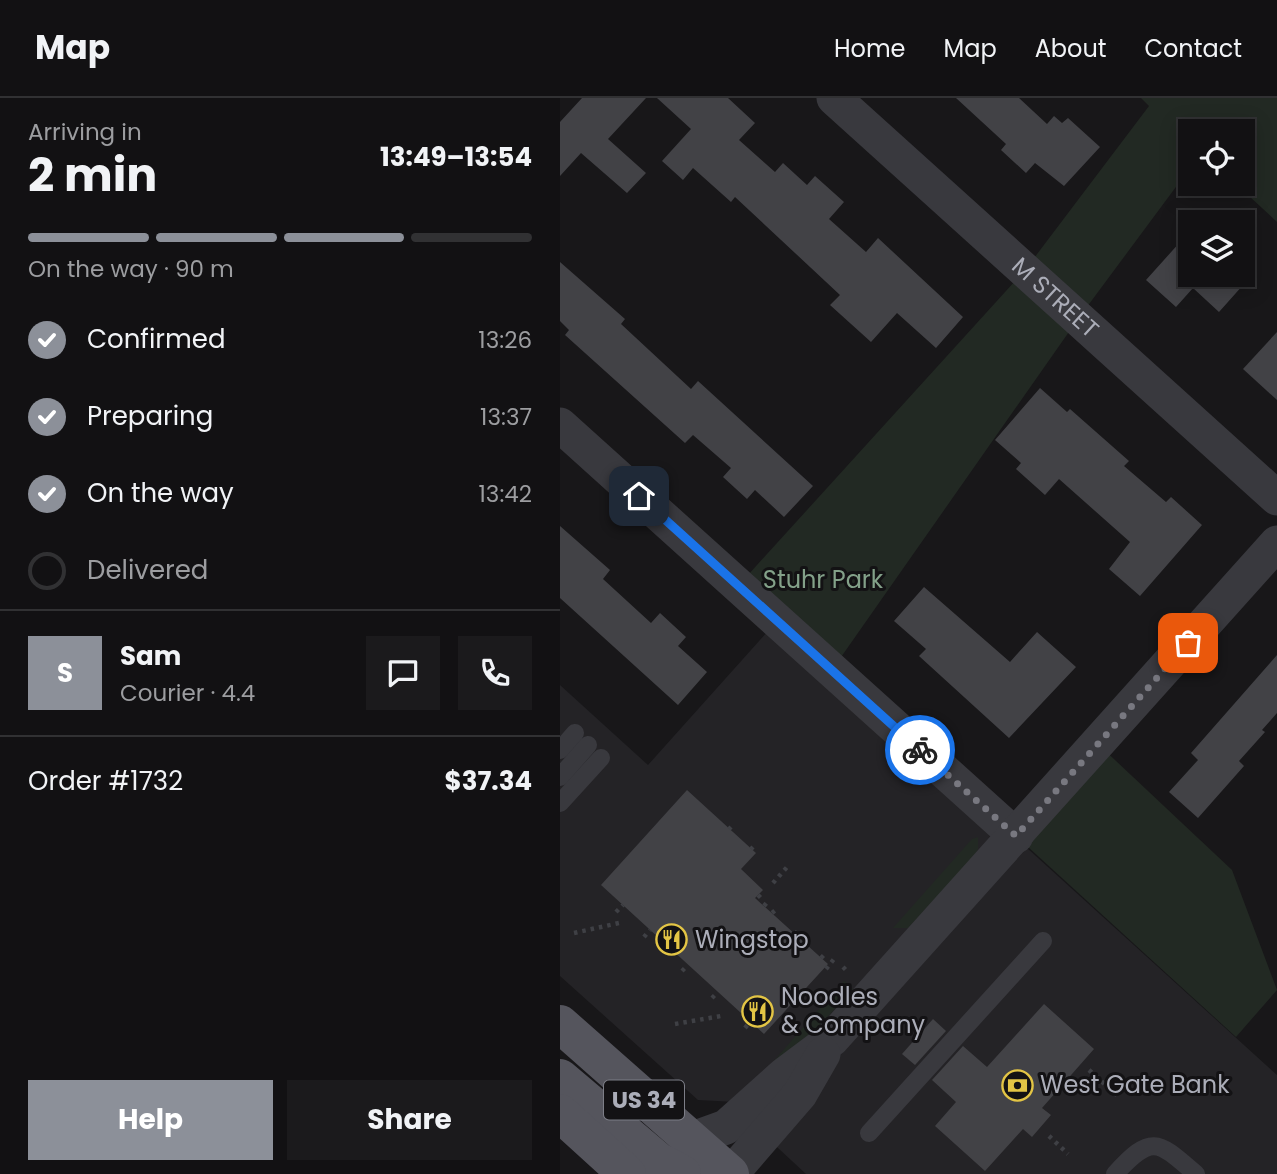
<!DOCTYPE html>
<meta charset="utf-8">
<style>
body{margin:0;font-family:Poppins,sans-serif;background:#1b1a1c;color:#f1f3f6;height:100vh;display:flex;flex-direction:column;font-size:26px;white-space:nowrap}
*{box-sizing:border-box;margin:0}
p{font-size:23px;color:#9c9da0}
.icon{flex:none;width:38px;height:38px;fill:none;stroke:currentColor;stroke-width:2;stroke-linecap:round;stroke-linejoin:round}
.map{position:relative;flex:1;overflow:hidden}
.side{display:flex;flex-direction:column;background:#121113;width:560px}
.side>*{flex:none}
.tools{position:absolute;left:618px;top:21px;display:grid;gap:14px}
.tools a{display:grid;place-items:center;width:77px;height:77px;border-radius:0px;background:#121113;box-shadow:0 4px 18px #0003,0 0 0 2px #313133;font-size:35px}
.pin{position:absolute;display:grid;place-items:center;width:60px;height:60px;color:#fff;margin:-30px;border-radius:14px;box-shadow:0 4px 10px #0006}
.courier{position:absolute;display:grid;place-items:center;width:70px;height:70px;margin:-35px;border:5px solid #1a73e8;border-radius:50%;background:#fff;color:#222;box-shadow:0 2px 9px #0007}
.summary em{font-style:normal;font-weight:700}
.summary div{display:flex;flex-direction:column-reverse}
.summary{display:flex;align-items:center;justify-content:space-between;height:119px;padding:0 28px}
h1{font-size:46px;font-weight:700;line-height:52px}
.bar{display:grid;grid-template-columns:repeat(4,1fr);gap:10px 7px;align-content:center;height:84px;padding:0 28px}
.bar i{height:9px;border-radius:5px;background:#313133}
.bar .on{background:#8c9099}
.bar p{grid-column:span 4}
.line{display:flex;align-items:center;gap:18px;padding:0 28px;border-top:2px solid #313133}
.line div{flex:1}
.round{display:grid;place-items:center;flex:none;width:74px;height:74px;border-radius:0px;background:#1b1a1c}
ol{padding:0 28px;list-style:none}
li{display:flex;align-items:center;gap:21px;height:77px}
li p{margin-inline-start:auto}
li .icon{padding:7px;border-radius:50%;background:#8c9099;color:#fff;stroke-width:4}
li:last-child{color:#9c9da0}
li i{width:38px;height:38px;border:4px solid #313133;border-radius:50%}
.action{display:flex;gap:14px;margin-top:auto;padding:14px 28px}
.action a{flex:1;height:80px;border-radius:0px;background:#8c9099;color:#fff;font-size:28px;font-weight:700;line-height:80px;text-align:center}
.action a+a{background:#1b1a1c;color:#f1f3f6}
header{display:flex;align-items:center;gap:42px;box-sizing:border-box;height:98px;padding:0 35px;background:#121113;border-bottom:2px solid #313133}
header strong{font-size:33px}
nav{display:flex;gap:38px;margin-inline-start:auto;font-size:24px}
main{display:flex;flex:1;min-height:0}
.map>svg:first-child{display:block}
.built{fill:#242326}
.green{fill:#222923}
.building{fill:#424246}
.lines{fill:none;stroke-linecap:round;stroke-linejoin:round}
.path{stroke:#3f4045;stroke-width:4.5;stroke-dasharray:3.5 5;stroke-linecap:butt}
.lane{stroke:#39393e;stroke-width:18}
.street{stroke:#39393e;stroke-width:35}
.primary{stroke:#55555d;stroke-width:38}
.done{stroke:#787880;stroke-width:7;stroke-dasharray:0 12.6}
.route{stroke:#1a73e8;stroke-width:9}
.labels{text-anchor:middle;stroke-width:6;stroke-linejoin:round;paint-order:stroke}
.shield{fill:#131214;stroke:#7d7e87;stroke-width:2}
.shield-label{font-size:23px;font-weight:bold;fill:#abadb8}
.street-label{font-size:24px;fill:#abadb8;stroke:#131214}
.park-label{font-size:24px;fill:#83a189;stroke:#131214}
.poi-label{font-size:24px;fill:#abadb8;stroke:#131214;text-anchor:start}
</style>
<header>
<strong>Map</strong>
<nav><a>Home</a><a>Map</a><a>About</a><a>Contact</a></nav>
</header>
<main>
<section class="side">
<div class="summary"><div><h1>2 min</h1><p>Arriving in</p></div><em>13:49–13:54</em></div>
<div class="bar"><i class="on"></i><i class="on"></i><i class="on"></i><i></i><p>On the way · 90 m</p></div>
<ol>
<li><svg class="icon" aria-label="check" viewBox="0 0 24 24"><path d="M5 12l5 5 9-10"/></svg>Confirmed<p>13:26</p></li>
<li><svg class="icon" aria-label="check" viewBox="0 0 24 24"><path d="M5 12l5 5 9-10"/></svg>Preparing<p>13:37</p></li>
<li><svg class="icon" aria-label="check" viewBox="0 0 24 24"><path d="M5 12l5 5 9-10"/></svg>On the way<p>13:42</p></li>
<li><i></i>Delivered</li>
</ol>
<div class="line" style="height:126px"><b class="round" style="background:#8c9099;color:#fff">S</b><div><b>Sam</b><p>Courier · 4.4</p></div><a class="round"><svg class="icon" aria-label="chat" viewBox="0 0 24 24"><path d="M4 5h16v11H9l-5 4z"/></svg></a><a class="round"><svg class="icon" aria-label="phone" viewBox="0 0 24 24"><path d="M5 4h4l2 5-3 2q2 4 5 5l2-3 5 2v4C11 20 4 13 5 4z"/></svg></a></div>
<div class="line" style="height:91px"><div>Order #1732</div><b>$37.34</b></div>
<div class="action"><a>Help</a><a>Share</a></div>
</section>
<div class="map">
<svg width="717" height="1076" viewBox="0 0 717 1076">
<rect width="100%" height="100%" fill="#181719"/>
<path class="built" d="M 217,523 L 717,977 L 717,1076 L 246,1076 L 204,1037 L 195,1005 L 138,1002 L 0,878 L 0,587 L 88,667 Z"/>
<g class="green">
<path d="M 581,0 L 717,0 L 717,124 L 676,86 L 682,86 L 682,33 L 630,33 L 630,70 L 518,221 L 272,572 L 178,488 L 465,172 L 589,8 Z"/>
<path d="M 538,646 L 672,772 L 717,892 L 676,939 L 456,738 Z"/>
<path d="M 418,739 L 418,751 L 413,760 L 348,830 L 333,830 L 412,741 Z"/>
<path d="M 284,883 L 293,891 C 266,921 246,943 212,965 Z"/>
</g>
<g class="building">
<path d="M 22,0 L 86,0 L 48,41 L 86,75 L 67,95 L 21,55 L 0,78 L 0,24 Z"/>
<path d="M 97,0 L 168,0 L 195,25 L 179,42 L 215,74 L 223,65 L 247,87 L 255,78 L 284,104 L 269,121 L 306,154 L 318,140 L 403,219 L 376,250 L 337,215 L 311,244 L 270,207 L 280,197 L 175,99 L 171,104 L 133,70 L 123,82 L 102,63 L 131,31 Z"/>
<path d="M 396,0 L 459,0 L 487,26 L 494,18 L 502,25 L 508,20 L 540,49 L 504,88 L 475,65 L 466,75 L 441,52 L 446,46 Z"/>
<path d="M 630,133 L 630,177 L 692,177 L 659,214 L 633,190 L 616,209 L 586,182 Z"/>
<path d="M 0,164 L 65,221 L 61,226 L 131,291 L 138,283 L 253,388 L 224,419 L 195,392 L 187,401 L 163,379 L 171,370 L 133,337 L 125,345 L 5,237 L 9,232 L 0,223 Z"/>
<path d="M 717,234 L 717,302 L 683,271 Z"/>
<path d="M 480,290 L 507,314 L 510,311 L 569,363 L 564,368 L 606,404 L 611,399 L 642,427 L 580,498 L 549,471 L 570,444 L 499,381 L 485,397 L 456,371 L 461,365 L 435,342 Z"/>
<path d="M 0,428 L 50,472 L 43,481 L 91,525 L 100,515 L 126,539 L 118,548 L 147,574 L 118,607 L 0,500 Z"/>
<path d="M 364,489 L 450,564 L 477,534 L 516,569 L 449,640 L 359,558 L 366,551 L 334,523 Z"/>
<path d="M 717,557 L 717,615 L 702,632 L 705,634 L 679,663 L 684,668 L 638,720 L 609,694 L 638,662 L 631,655 Z"/>
<path d="M 127,692 L 196,755 L 181,771 L 203,792 L 195,800 L 268,866 L 204,936 L 41,787 Z"/>
<path d="M 484,906 L 534,951 L 482,1010 L 491,1017 L 472,1039 L 463,1031 L 425,1073 L 375,1028 L 396,1004 L 372,982 L 403,948 L 427,969 Z"/>
<path d="M 373,921 L 386,933 L 355,967 L 342,956 Z"/>
</g>
<g class="lines">
<g class="path">
<path d="M 169,731 L 171,729"/>
<path d="M 191,751 L 193,749"/>
<path d="M 213,785 L 228,768"/>
<path d="M 198,797 L 201,800 L 203,797"/>
<path d="M 204,808 L 209,802"/>
<path d="M 56,814 L 63,807"/>
<path d="M 212,815 L 218,810"/>
<path d="M 14,835 L 59,825"/>
<path d="M 235,836 L 241,830"/>
<path d="M 84,839 L 90,832"/>
<path d="M 261,860 L 266,855"/>
<path d="M 283,869 L 286,872"/>
<path d="M 266,871 L 274,861"/>
<path d="M 122,873 L 128,867"/>
<path d="M 152,900 L 158,894"/>
<path d="M 115,926 L 161,918"/>
<path d="M 185,930 L 190,924"/>
<path d="M 529,972 L 560,1000"/>
<path d="M 489,1038 L 508,1056"/>
</g>
<g class="lane">
<path d="M 0,652 L 15,635"/>
<path d="M 0,679 L 28,647"/>
<path d="M 0,705 L 41,660"/>
<path d="M 309,1035 L 483,843"/>
<path d="M 555,1076 C 592,1035 598,1043 636,1076"/>
</g>
<g class="street">
<path id="s1" d="M 274,0 L 717,400"/>
<path d="M 0,327 L 456,738"/>
<path d="M 130,1042 L 166,1029 L 224,977 L 272,941 L 717,445"/>
<path d="M 171,1076 L 240,996 L 263,956"/>
</g>
<g class="primary">
<path d="M 0,926 L 170,1076"/>
<path d="M 0,980 L 98,1063 L 122,1076"/>
<path d="M 0,1015 L 67,1076"/>
</g>
</g>
<g class="lines">
<path class="done" d="M 360,652 L 456,738 L 628,545"/>
<path class="route" d="M 79,398 L 360,652"/>
</g>
<defs>
<symbol id="restaurant-ring" viewBox="-11 -11 22 22"><circle r="9.5" fill="#131214" stroke="#e3c545" stroke-width="1.5"/><path d="M-5-6h1v4h1v-4h1v4h1v-4h1v5L-1.5 .5V6h-2V.5L-5-1ZM5-6V6H3V1.5H1.5Q1.5-4 5-6Z" fill="#e3c545"/></symbol>
<symbol id="bank-ring" viewBox="-11 -11 22 22"><circle r="9.5" fill="#131214" stroke="#e3c545" stroke-width="1.5"/><path d="M-6-4H6V4H-6ZM0-2.3a2.3 2.3 0 1 0 0 4.6a2.3 2.3 0 1 0 0-4.6Z" fill="#e3c545"/></symbol>
</defs>
<g fill-rule="evenodd">
<use href="#restaurant-ring" x="94" y="824" width="35" height="35"/>
<use href="#restaurant-ring" x="180" y="896" width="35" height="35"/>
<use href="#bank-ring" x="440" y="970" width="35" height="35"/>
</g>
<g class="labels">
<rect class="shield" x="44" y="982.5" width="80" height="39" rx="5"/>
<g class="shield-label">
<text x="84" y="1010">US 34</text>
</g>
<g class="street-label">
<text dy="8" stroke="none"><textPath href="#s1" startOffset="298">M STREET</textPath></text>
</g>
<g class="park-label">
<text x="263" y="490">Stuhr Park</text>
</g>
<g class="poi-label">
<text x="135" y="850">Wingstop</text>
<text x="221" y="907">Noodles<tspan x="221" dy="28">&amp; Company</tspan></text>
<text x="480" y="995">West Gate Bank</text>
</g>
</g>
</svg>
<div class="tools">
<a><svg class="icon" aria-label="locate" viewBox="0 0 24 24"><circle cx="12" cy="12" r="6"/><path d="M12 2v4M12 18v4M2 12h4M18 12h4"/></svg></a>
<a><svg class="icon" aria-label="layers" viewBox="0 0 24 24"><path d="M12 4l9 5-9 5-9-5zM3 14l9 5 9-5"/></svg></a>
</div>
<div class="pin" style="left:628px;top:545px;background:#ea580c"><svg class="icon" aria-label="bag" viewBox="0 0 24 24"><path d="M5 8h14l-1 12H6zM9 8a3 3 0 0 1 6 0"/></svg></div>
<div class="pin" style="left:79px;top:398px;background:#1f2937"><svg class="icon" aria-label="home" viewBox="0 0 24 24"><path d="M3 11l9-7 9 7M6 9v11h12V9"/></svg></div>
<div class="courier" style="left:360px;top:652px"><svg class="icon" aria-label="bike" viewBox="0 0 24 24"><circle cx="6" cy="16" r="4"/><circle cx="18" cy="16" r="4"/><path d="M6 16l4-8h5l3 8M10 8l3 8H6M13 5h3"/></svg></div>
</div>
</main>
